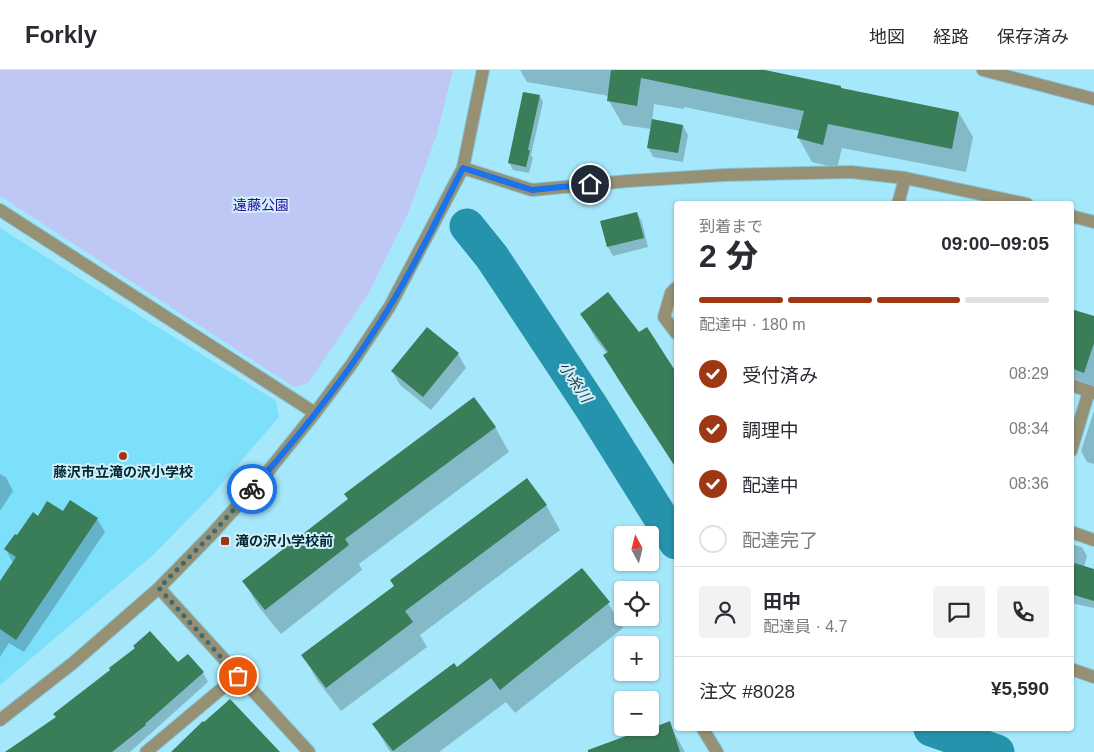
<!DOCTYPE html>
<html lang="ja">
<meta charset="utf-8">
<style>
body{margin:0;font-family:Arial,"Noto Sans JP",sans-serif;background:#f2f2f3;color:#2b2b33;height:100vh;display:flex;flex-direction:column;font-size:19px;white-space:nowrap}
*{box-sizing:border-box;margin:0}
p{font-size:16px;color:#7c7c81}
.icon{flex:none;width:28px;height:28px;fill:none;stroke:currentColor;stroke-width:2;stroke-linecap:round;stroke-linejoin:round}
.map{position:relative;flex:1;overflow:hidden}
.side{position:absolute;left:674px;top:131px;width:400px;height:530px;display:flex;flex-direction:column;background:#fff;border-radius:5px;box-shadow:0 1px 4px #0004}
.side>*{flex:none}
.needle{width:32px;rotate:353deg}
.fabs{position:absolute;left:614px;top:456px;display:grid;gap:10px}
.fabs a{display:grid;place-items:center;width:45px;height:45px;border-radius:5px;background:#fff;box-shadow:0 1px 4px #0004;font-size:25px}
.pin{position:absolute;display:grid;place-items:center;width:42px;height:42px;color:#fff;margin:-21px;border:2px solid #fff;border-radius:50%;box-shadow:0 1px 5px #0007}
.courier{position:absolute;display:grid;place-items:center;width:50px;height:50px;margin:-25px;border:4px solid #1a73e8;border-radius:50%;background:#fff;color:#222;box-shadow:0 1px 6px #0007}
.summary em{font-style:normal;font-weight:800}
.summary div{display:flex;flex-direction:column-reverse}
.summary{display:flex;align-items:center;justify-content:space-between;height:85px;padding:0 25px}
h1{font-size:32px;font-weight:800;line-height:38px}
.bar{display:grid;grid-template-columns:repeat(4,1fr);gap:8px 5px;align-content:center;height:60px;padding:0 25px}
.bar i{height:6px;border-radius:4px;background:#e1e1e2}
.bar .on{background:#9e3814}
.bar p{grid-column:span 4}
.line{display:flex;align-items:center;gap:12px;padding:0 25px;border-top:1px solid #e1e1e2}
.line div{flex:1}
.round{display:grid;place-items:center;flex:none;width:52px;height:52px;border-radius:5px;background:#f2f2f3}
ol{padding:0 25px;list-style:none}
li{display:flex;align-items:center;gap:15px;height:55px}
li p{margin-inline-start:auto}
li .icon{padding:5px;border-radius:50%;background:#9e3814;color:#fff;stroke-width:4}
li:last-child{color:#7c7c81}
li i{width:28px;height:28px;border:2px solid #e1e1e2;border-radius:50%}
header{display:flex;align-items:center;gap:30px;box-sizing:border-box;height:70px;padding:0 25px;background:#fff;border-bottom:1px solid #e1e1e2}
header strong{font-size:24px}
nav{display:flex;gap:28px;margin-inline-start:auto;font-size:18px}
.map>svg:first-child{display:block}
.built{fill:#7de0fb}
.green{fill:#bfc7f5}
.shadow{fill:#0003}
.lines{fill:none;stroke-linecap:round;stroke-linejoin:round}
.river{stroke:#2593ac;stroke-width:35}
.building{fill:#3a7d59}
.minor-casing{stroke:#87c5d6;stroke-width:14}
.minor{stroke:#969174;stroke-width:12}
.done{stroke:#3a6b77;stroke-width:5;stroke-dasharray:0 9}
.route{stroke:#1a73e8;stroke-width:6}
.poi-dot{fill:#9e3814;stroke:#cfeff9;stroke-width:2}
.labels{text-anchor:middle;stroke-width:4;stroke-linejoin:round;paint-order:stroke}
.park-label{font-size:14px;fill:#2c0c99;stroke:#cfeff9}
.poi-label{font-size:14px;font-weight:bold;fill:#002730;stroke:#cfeff9}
.water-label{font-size:15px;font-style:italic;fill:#1e3c45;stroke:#cfeff9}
</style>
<header>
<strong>Forkly</strong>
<nav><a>地図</a><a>経路</a><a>保存済み</a></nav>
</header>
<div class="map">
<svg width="1094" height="682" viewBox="0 0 1094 682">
<rect width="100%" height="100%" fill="#a5e8fb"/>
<path class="built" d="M 0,158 L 276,331 L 279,347 L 211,426 L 153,485 L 0,615 Z"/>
<path class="green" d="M 0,0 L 453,0 L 437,64 L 408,143 L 367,226 L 308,313 L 294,317 L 0,126 Z"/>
<g class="shadow">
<path d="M 520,0 L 759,0 L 841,17 L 842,19 L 959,43 L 973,67 L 966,102 L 842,78 L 837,98 L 812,92 L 798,67 L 800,61 L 684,37 L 684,39 L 654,34 L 652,51 L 683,56 L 688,65 L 683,92 L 653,87 L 648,77 L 651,59 L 623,55 L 609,31 L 609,26 L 527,12 Z"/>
<path d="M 540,26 L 543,32 L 531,85 L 533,88 L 529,103 L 513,100 L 509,93 Z"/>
<path d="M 637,143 L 642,152 L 648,177 L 613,186 L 608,177 L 601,152 Z"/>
<path d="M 1071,240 L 1094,248 L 1094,320 L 1071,312 Z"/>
<path d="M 582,244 L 638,264 L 646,259 L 676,305 L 676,398 L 618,309 L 605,285 L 607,284 L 595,268 Z"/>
<path d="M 458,284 L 466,298 L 431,340 L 400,315 L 392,301 Z"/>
<path d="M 1094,341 L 1094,394 L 1087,392 L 1081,381 Z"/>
<path d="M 495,357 L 509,382 L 359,494 L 362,500 L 281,564 L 258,536 L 244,511 Z"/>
<path d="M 0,404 L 6,407 L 13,421 L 0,441 Z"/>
<path d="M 546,435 L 560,460 L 420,565 L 427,577 L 341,641 L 317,610 L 303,585 Z"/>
<path d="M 63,443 L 97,449 L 105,462 L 24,582 L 9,573 L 0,587 L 0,512 L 13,493 L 6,480 L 38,447 Z"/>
<path d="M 1071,474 L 1082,477 L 1087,486 L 1084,497 L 1094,500 L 1094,538 L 1071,533 Z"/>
<path d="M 608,533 L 623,558 L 515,643 L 506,632 L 439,682 L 391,682 L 388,679 L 374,654 L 456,599 Z"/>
<path d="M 178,594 L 203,603 L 208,612 L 130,682 L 5,682 Z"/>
<path d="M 669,653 L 685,682 L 591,682 L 628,667 L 626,662 L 638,658 L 644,658 L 646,661 Z"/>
</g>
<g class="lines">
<g class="river">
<path d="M 467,156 L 492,187 L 592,338 L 676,472"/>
<path d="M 931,659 L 997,682"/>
</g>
</g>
<g class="building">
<path d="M 611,0 L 765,0 L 841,16 L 841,18 L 959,42 L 952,79 L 828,54 L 823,75 L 797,68 L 804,41 L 641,8 L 637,36 L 607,31 Z"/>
<path d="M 523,22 L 540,25 L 528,80 L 530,80 L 526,97 L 508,93 Z"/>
<path d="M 652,49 L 683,55 L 678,83 L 647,78 Z"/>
<path d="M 637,142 L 644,168 L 607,177 L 600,151 Z"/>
<path d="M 608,222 L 639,262 L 647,257 L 676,302 L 676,398 L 603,285 L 608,282 L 580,244 Z"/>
<path d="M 1071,239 L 1094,246 L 1094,273 L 1084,303 L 1071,298 Z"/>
<path d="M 427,257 L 459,283 L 423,327 L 391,301 Z"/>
<path d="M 474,327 L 496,357 L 345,469 L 349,475 L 265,540 L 242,511 L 348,429 L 344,424 Z"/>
<path d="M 527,408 L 547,435 L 405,541 L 413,552 L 326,618 L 301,585 L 394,516 L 390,510 Z"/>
<path d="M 70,430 L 98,448 L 16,570 L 0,559 L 0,511 L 16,487 L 4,479 L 15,464 L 17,465 L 33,442 L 38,446 L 47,431 L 63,441 Z"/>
<path d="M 1071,492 L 1094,499 L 1094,531 L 1071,524 Z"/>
<path d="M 582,498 L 610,532 L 500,620 L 491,608 L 393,681 L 372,654 L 454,593 L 457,597 Z"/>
<path d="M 150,561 L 178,592 L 188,584 L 204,602 L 145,654 L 146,655 L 112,682 L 5,682 L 56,647 L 53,644 L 110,600 L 109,598 L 135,578 L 133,576 Z"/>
<path d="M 230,629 L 280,682 L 171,682 L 203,651 L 204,652 Z"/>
<path d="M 670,651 L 680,682 L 588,682 L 588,680 L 626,666 L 624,661 L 634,658 L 652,658 Z"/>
</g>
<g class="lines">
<defs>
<g id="minor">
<path d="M 983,0 L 1094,29"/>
<path d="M 463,98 L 532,120 L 628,111 L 724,105 L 851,102 L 905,108 L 1027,134"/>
<path d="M 898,134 L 905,108"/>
<path d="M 0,140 L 315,343"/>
<path d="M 1071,146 L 1094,152"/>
<path d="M 676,218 L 671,223 L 664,247 L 676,263"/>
<path d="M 1071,315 L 1094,323"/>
<path d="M 1071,381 L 1089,321"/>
<path d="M 1071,462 L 1094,470"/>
<path d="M 159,518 L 309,682"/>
<path d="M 1071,599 L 1094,607"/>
<path d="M 0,650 L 73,593 L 159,518 L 211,465 L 265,405 L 315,343 L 351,295 L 390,236 L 463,98 L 483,0"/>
<path d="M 703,659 L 717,682"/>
<path d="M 146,682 L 238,605"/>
</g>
</defs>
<use href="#minor" class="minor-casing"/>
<use href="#minor" class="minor"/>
</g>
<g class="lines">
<path class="done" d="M 238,606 L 159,518 L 211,465 L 252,419"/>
<path class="route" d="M 252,419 C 302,363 351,301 390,236 C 417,192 439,144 463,98 L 532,120 L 590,114"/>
</g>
<g class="poi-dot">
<circle cx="123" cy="386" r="5"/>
<rect x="220" y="466" width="10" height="10" rx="2.5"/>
</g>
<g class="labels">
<g class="park-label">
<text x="261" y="140">遠藤公園</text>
</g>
<g class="poi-label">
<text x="123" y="407">藤沢市立滝の沢小学校</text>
<text x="235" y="476" text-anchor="start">滝の沢小学校前</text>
</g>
<g class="water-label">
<text transform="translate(575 312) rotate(56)" y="5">小糸川</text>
</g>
</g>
</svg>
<div class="fabs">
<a><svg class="needle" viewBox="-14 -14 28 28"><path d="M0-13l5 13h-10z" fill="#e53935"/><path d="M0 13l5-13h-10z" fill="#7c7c81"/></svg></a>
<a><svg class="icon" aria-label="locate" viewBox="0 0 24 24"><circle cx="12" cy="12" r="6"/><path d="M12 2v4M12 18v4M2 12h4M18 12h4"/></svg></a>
<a>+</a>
<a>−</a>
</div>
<div class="pin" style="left:238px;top:606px;background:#ea580c"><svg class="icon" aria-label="bag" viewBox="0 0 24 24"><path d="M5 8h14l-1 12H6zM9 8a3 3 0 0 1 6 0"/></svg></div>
<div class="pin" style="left:590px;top:114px;background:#1f2937"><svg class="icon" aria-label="home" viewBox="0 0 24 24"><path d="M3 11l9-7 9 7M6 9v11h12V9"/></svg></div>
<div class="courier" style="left:252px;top:419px"><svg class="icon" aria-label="bike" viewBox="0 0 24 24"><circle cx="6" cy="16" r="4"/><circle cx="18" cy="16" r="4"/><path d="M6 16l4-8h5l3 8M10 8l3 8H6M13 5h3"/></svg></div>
<section class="side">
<div class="summary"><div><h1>2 分</h1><p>到着まで</p></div><em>09:00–09:05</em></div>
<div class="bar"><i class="on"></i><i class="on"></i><i class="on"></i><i></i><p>配達中 · 180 m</p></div>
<ol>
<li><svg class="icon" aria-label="check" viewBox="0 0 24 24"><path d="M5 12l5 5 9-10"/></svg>受付済み<p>08:29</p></li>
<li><svg class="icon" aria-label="check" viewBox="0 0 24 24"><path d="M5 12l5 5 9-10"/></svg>調理中<p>08:34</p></li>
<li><svg class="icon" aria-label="check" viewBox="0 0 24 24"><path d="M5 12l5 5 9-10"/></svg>配達中<p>08:36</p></li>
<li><i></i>配達完了</li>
</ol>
<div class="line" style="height:90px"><a class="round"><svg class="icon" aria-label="person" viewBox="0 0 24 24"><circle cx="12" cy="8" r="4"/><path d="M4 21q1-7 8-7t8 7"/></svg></a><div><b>田中</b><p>配達員 · 4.7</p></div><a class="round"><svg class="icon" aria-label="chat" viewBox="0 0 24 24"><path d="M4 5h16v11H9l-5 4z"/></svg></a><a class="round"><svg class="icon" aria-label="phone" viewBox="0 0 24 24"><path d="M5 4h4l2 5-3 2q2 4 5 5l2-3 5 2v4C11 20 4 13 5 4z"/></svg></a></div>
<div class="line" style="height:65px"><div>注文 #8028</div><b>¥5,590</b></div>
</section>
</div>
